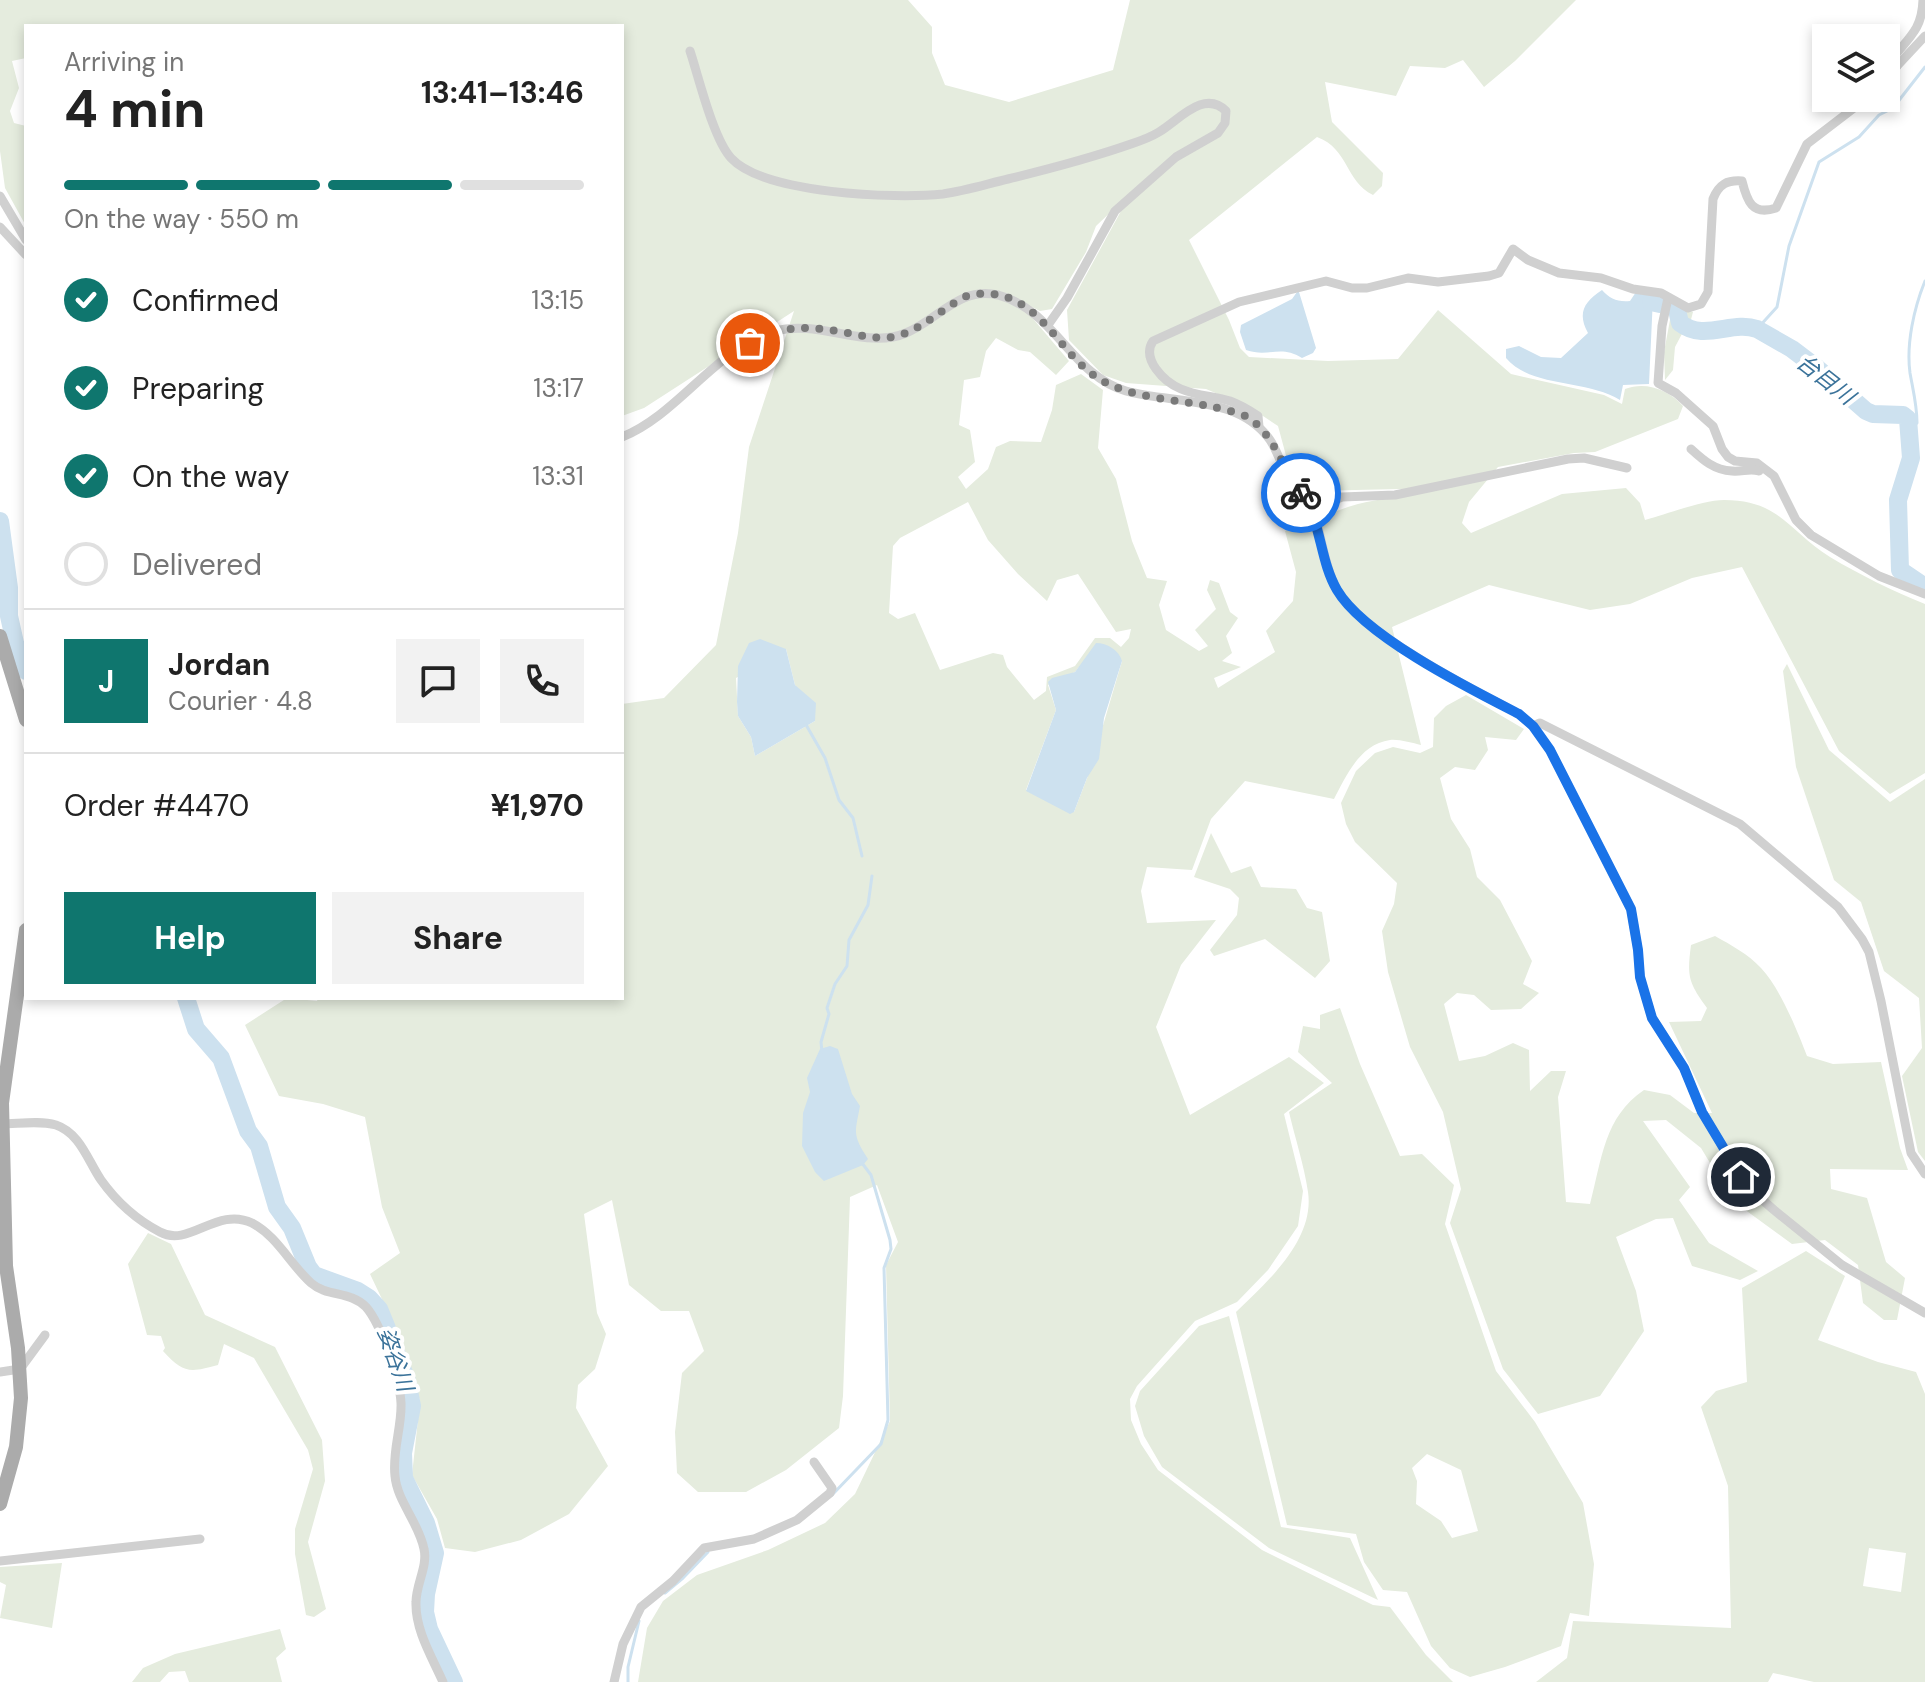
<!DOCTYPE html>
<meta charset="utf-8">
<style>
body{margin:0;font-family:"DM Sans","Noto Sans JP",sans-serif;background:#f2f2f2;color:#222;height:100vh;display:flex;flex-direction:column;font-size:30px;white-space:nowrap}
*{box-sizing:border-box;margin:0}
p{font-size:26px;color:#767676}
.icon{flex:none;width:44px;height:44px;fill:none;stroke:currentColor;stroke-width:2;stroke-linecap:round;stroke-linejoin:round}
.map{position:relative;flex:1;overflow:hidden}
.sheet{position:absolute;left:24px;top:24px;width:600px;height:976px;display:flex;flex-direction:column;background:#fff;border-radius:0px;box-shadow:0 4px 12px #0003}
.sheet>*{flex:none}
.controls{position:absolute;left:1812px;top:24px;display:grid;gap:16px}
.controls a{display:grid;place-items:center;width:88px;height:88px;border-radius:0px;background:#fff;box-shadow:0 4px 12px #0003;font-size:40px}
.pin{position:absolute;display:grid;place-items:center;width:68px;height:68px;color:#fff;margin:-34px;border:4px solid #fff;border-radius:50%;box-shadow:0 2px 8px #0007}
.courier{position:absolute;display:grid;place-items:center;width:80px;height:80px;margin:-40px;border:6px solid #1a73e8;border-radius:50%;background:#fff;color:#222;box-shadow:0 2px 10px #0007}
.headline em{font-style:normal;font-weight:700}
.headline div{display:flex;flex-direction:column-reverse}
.headline{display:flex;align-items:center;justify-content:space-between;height:136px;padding:0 40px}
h1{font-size:52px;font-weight:700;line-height:60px}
.bar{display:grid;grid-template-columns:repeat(4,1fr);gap:12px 8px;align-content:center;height:96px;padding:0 40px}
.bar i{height:10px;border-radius:6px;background:#e0e0e0}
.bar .on{background:#0f766e}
.bar p{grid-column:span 4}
.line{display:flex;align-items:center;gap:20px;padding:0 40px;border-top:2px solid #e0e0e0}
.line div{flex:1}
.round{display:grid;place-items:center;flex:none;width:84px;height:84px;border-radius:0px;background:#f2f2f2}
ol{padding:0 40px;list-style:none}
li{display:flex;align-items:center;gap:24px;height:88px}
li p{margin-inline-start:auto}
li .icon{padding:8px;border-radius:50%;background:#0f766e;color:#fff;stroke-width:4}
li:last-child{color:#767676}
li i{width:44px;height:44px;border:4px solid #e0e0e0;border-radius:50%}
.action{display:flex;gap:16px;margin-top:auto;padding:16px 40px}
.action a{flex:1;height:92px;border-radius:0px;background:#0f766e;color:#fff;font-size:32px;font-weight:700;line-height:92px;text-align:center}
.action a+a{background:#f2f2f2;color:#222}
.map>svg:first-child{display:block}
.green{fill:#e5ecde;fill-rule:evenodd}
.water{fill:#cde1ef}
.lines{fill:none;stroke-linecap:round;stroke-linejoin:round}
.stream{stroke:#cde1ef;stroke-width:3}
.river{stroke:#cde1ef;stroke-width:18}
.minor{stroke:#d0d0d0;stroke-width:9}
.primary{stroke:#ababab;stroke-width:14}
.done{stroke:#7a7a7a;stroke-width:8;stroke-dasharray:0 14.4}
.route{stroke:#1a73e8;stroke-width:10}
.labels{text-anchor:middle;stroke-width:8;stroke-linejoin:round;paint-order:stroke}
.water-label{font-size:22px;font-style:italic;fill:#3b739a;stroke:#fff}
</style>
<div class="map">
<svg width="1925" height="1682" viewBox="0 0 1925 1682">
<rect width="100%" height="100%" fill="#fff"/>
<g class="green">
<path d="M 0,0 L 908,0 L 932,27 L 932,53 L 945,85 L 1009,102 L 1113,70 L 1130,0 L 1576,0 L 1515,61 L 1484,87 L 1463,60 L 1445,68 L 1410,66 L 1396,96 L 1325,82 L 1332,122 L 1383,173 L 1382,186 L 1373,195 C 1345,181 1349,149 1317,137 L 1189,240 L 1229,320 L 1240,348 L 1249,357 L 1328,361 L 1398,359 L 1438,310 L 1511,374 L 1604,395 L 1622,404 L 1625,389 C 1646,381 1669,390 1683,406 L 1678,419 L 1595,452 L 1574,453 L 1498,467 L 1469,502 L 1462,523 L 1471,533 L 1562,494 L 1626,488 L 1640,503 L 1645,520 C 1667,514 1704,500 1724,500 C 1780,500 1788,531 1830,557 C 1860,575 1893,591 1925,604 L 1925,773 L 1890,794 L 1839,751 L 1742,567 L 1692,578 L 1630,604 L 1590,610 L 1489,585 L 1392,627 L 1421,745 C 1412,743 1399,739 1390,740 C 1360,744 1346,776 1334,799 L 1245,781 L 1211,819 L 1192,870 L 1147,867 L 1141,891 L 1147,923 L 1216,920 L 1181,965 L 1156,1027 L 1190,1115 L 1289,1057 L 1324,1083 L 1284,1114 L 1303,1191 L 1298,1226 L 1268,1270 L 1237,1302 L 1195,1321 L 1137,1386 L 1130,1399 L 1131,1420 L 1141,1444 L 1158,1470 L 1262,1550 L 1373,1605 L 1390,1607 L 1426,1655 L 1453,1682 L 638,1682 L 647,1628 L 663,1601 L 697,1575 L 768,1550 L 825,1523 L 855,1494 L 890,1421 L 886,1265 L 898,1242 L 877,1185 L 850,1197 L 843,1396 L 839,1428 L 786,1470 L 746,1492 L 698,1492 L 677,1473 L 675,1432 L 682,1373 L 704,1351 L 689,1311 L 661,1311 L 629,1285 L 612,1200 L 584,1214 L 597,1313 L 606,1334 L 595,1369 L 578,1385 L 576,1408 L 608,1466 L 569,1514 L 521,1540 L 475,1552 L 445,1548 L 437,1519 L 412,1475 L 420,1401 L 401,1339 L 370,1274 L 400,1253 L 382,1207 L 365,1117 L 323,1104 L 279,1096 L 245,1025 L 287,998 L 317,1001 L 318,998 L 622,998 L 622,704 L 664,698 L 716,645 L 738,533 L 749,447 L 794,311 L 644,408 L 622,416 L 622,26 L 26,26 L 26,58 L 12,61 L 19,88 L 10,111 L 14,123 L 26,126 L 26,226 L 5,188 L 0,151 ZM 1118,205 L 1121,211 L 1067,310 L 1069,340 L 1103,375 L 1126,383 L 1206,389 L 1251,408 L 1278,426 L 1288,463 L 1311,491 L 1400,489 L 1421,492 C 1400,497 1378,499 1358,504 C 1332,511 1310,524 1285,531 L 1296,572 L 1293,601 L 1266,631 L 1275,652 L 1218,688 L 1214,678 L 1241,667 L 1222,661 L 1232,653 L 1226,636 L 1238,618 L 1230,612 L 1219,583 L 1210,580 L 1207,590 L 1216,609 L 1195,630 L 1208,646 L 1199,651 L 1166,630 L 1159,605 L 1167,581 L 1147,578 L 1132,541 L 1116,479 L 1098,448 L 1103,390 L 1081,374 L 1056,385 L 1052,410 L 1041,442 L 1010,441 L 996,447 L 988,469 L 966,489 L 958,477 L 975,462 L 970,430 L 959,425 L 964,380 L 980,377 L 986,351 L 996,338 L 1018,350 L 1030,352 L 1056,375 L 1069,361 L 1017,300 L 1040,311 L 1052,309 L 1086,252 L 1096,226 ZM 968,502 L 988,540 L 1018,574 L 1047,601 L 1057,580 L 1078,574 L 1116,632 L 1131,629 L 1129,638 L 1121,647 L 1110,638 L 1095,638 L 1075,666 L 1047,677 L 1046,691 L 1034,700 L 1007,667 L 1003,655 L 993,653 L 940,670 L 915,613 L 898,619 L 889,613 L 893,546 L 900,538 ZM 786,649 L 795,685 L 815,721 L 755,756 L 751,737 L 738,716 L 736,678 ZM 1122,661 L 1089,773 L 1074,812 L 1026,790 L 1056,710 L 1048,685 L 1075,672 L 1079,667 Z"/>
<path d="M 1673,304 L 1693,312 L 1688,331 L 1684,330 L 1675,347 L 1673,370 L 1665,380 L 1664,352 Z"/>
<path d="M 1787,664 L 1829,750 L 1890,802 L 1925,779 L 1925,1161 L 1918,1152 L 1902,1076 L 1922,1048 L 1919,998 L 1884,971 L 1861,902 L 1834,880 L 1796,767 L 1783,671 Z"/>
<path d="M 1466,695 L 1524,729 L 1516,740 L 1485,737 L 1488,750 L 1475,770 L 1455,767 L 1440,778 L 1451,819 L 1470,849 L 1477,877 L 1500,900 L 1532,961 L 1523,984 L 1539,993 L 1521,1009 L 1491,1010 L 1474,995 L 1457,993 L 1444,1004 L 1459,1061 L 1485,1056 L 1513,1043 L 1529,1050 L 1530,1091 L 1551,1071 L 1566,1071 L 1558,1097 L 1566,1202 L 1590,1204 C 1602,1159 1604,1117 1644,1090 L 1670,1095 L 1694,1113 L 1712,1113 L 1669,1022 L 1701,1021 L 1707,1008 C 1688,982 1687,976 1691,945 L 1715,936 C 1731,945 1748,954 1761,968 C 1780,988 1797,1030 1807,1056 L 1833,1064 L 1881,1062 L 1900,1148 L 1908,1170 L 1830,1169 L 1831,1189 L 1867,1198 L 1886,1262 L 1905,1278 L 1897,1320 L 1884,1320 L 1863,1303 L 1858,1265 L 1825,1240 L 1792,1244 L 1733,1201 L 1701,1148 L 1666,1120 L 1643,1121 L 1690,1187 L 1679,1200 L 1709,1243 L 1758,1271 L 1740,1280 L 1692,1266 L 1673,1218 L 1656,1219 L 1616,1237 L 1636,1291 L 1644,1331 L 1600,1396 L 1538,1414 L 1503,1369 L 1450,1223 L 1461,1189 L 1443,1112 L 1410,1047 L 1388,972 L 1382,931 L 1394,904 L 1397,883 L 1355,842 L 1346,824 L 1341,803 L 1356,771 L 1375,753 L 1393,747 L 1420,753 L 1433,747 L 1434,718 L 1446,706 Z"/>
<path d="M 1211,833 L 1231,873 L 1251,866 L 1261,887 L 1296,889 L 1307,908 L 1322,912 L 1330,961 L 1315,978 L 1265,939 L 1214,956 L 1210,950 L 1237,915 L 1239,898 L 1230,889 L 1194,877 Z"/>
<path d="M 1340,1008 L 1360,1064 L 1400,1156 L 1422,1154 L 1454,1185 L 1445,1224 L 1496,1371 L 1535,1422 L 1583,1503 L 1594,1564 L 1589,1616 L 1570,1613 L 1561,1646 L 1505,1667 L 1470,1677 L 1450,1668 L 1431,1646 L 1407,1592 L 1383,1590 L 1364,1562 L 1356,1534 L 1287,1525 L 1236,1312 C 1267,1282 1315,1240 1308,1192 C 1304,1165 1295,1138 1289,1112 L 1332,1083 L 1298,1052 L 1303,1026 L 1320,1029 L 1320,1015 ZM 1427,1454 L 1461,1470 L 1478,1531 L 1452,1538 L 1441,1521 L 1416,1504 L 1417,1481 L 1412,1468 Z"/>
<path d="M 148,1233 L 171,1244 L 205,1315 L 275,1347 L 322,1440 L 325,1481 L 308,1542 L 326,1609 L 314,1617 L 306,1615 L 295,1554 L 295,1529 L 313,1469 L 308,1450 L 254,1358 L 224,1344 L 218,1365 C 189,1373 183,1373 163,1351 L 165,1348 L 161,1336 L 147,1335 L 128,1264 Z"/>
<path d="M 1806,1251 L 1845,1276 L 1818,1340 L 1878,1362 L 1916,1372 L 1925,1394 L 1925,1682 L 1814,1682 L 1773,1673 L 1768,1682 L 1536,1682 L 1567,1658 L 1573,1621 L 1731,1628 L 1728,1486 L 1701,1407 L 1716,1391 L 1747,1382 L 1742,1288 ZM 1869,1548 L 1906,1553 L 1901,1592 L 1863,1586 Z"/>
<path d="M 1229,1316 L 1281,1527 L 1350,1538 L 1378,1600 L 1269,1548 L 1162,1467 L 1144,1436 L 1135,1406 L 1140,1391 L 1199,1326 Z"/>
<path d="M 62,1563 L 52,1628 L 0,1618 L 6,1585 L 0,1582 L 0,1567 Z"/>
<path d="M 280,1629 L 286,1649 L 276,1658 L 282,1682 L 189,1682 L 185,1671 L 169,1672 L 160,1682 L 132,1682 L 143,1668 L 175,1654 Z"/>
</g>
<g class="water">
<path d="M 1602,290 C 1610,299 1617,302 1630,301 L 1636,292 L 1653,297 L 1649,384 L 1623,385 L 1620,400 C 1586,379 1531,388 1506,358 L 1506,349 L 1519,346 L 1541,357 L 1561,358 L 1588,333 C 1577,313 1584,302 1602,290 Z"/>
<path d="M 1297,292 L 1299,292 L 1316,348 L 1313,353 L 1302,358 C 1280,344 1269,358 1246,350 L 1240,332 L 1241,325 L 1292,299 Z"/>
<path d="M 760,639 L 786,649 L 795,685 L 816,703 L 815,721 L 755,756 L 751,737 L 738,716 L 737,702 L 738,666 L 749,643 Z"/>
<path d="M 1096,643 C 1107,643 1119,650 1122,661 L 1104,718 L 1099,759 L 1087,778 L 1074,812 L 1070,814 L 1026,791 L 1056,710 L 1048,682 L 1052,678 L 1075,672 Z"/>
<path d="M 830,1046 L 838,1049 L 852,1094 L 860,1106 C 855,1133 852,1134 868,1159 L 863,1165 L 824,1181 L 815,1172 L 802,1146 L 803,1113 L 810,1092 L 807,1078 L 820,1049 Z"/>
</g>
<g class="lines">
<g class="stream">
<path d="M 1757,329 L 1777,307 L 1789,246 L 1819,162 L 1859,137 L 1879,115 L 1893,108 L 1925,67"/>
<path d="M 1909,431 L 1917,423 C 1917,405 1913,390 1910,373 C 1906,344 1914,308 1925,281"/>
<path d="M 805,723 L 825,758 L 839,800 L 853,818 L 862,856"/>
<path d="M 822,1052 L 821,1042 L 829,1014 L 827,1008 L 835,984 L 847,966 L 849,940 L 868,905 L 872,876"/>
<path d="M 832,1495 L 881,1444 L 888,1420 L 884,1268 L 891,1249 L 890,1240 L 871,1175 L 862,1163"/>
<path d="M 665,1593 L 683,1578 L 708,1552"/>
<path d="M 628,1682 L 628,1667 L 639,1621"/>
</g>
<g class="river">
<path d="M 1651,302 L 1660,304"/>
<path d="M 1673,307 L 1677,310 L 1680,323 C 1704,342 1732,320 1757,329 L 1792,349 L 1817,368 L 1866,411 L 1873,414 L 1903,415 L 1908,419 L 1911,458 L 1898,500 L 1900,570 L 1925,587"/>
<path d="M 0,521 L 9,588 L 9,616 L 15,643 L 26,671"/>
<path d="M 186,998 L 196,1029 L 221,1058 L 248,1131 L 259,1146 L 277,1207 L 292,1228 L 308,1267 L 314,1275 L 358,1291 L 369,1298 L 379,1309 L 386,1326 L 407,1381 L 412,1406 L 403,1453 L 404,1478 L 426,1523 L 435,1553 L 426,1594 L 425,1612 L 429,1629 L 454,1682"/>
</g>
<g class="minor">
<path d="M 690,51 C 699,78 713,138 731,158 C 764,194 895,199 943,194 C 965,191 987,184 1008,179 C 1049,169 1091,158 1131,144 C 1140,141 1151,137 1159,132 C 1179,120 1204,89 1226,111 L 1225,123 L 1218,133 L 1176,157 L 1115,211 L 1067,298 L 1048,325"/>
<path d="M 1897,66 L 1925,36"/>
<path d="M 1886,81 L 1897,66 L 1895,55 C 1912,35 1922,27 1923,0"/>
<path d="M 0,196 L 26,240"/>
<path d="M 0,227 L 26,255"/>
<path d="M 1668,298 L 1662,326 L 1658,383 L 1676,393 L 1713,426 L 1722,449 L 1728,457 L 1735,461 L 1757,463 L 1774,476 L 1796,520 L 1811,535 L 1879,576 L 1925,594"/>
<path d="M 1259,427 L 1258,416 C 1249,410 1241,405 1230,401 C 1215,396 1197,396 1181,389 C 1164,382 1141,359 1153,341 L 1239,302 L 1326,281 L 1352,288 L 1367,288 L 1408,278 L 1438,282 L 1489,276 L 1499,273 L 1513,249 L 1528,260 L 1559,273 L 1601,278 L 1633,289 L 1661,293 L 1688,308 L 1701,304 L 1708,292 L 1713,199 C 1719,184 1727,180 1742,181 C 1747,201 1752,216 1776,208 L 1807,144 L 1867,98"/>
<path d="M 622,437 C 678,415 717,347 775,331 C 819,319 866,350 906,333 C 938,320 959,286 998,295 C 1055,310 1071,375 1126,391 C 1173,404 1239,395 1270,440 C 1277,450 1280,463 1287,473 C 1295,486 1308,498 1314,513 C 1322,537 1324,565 1336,588 C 1360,633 1473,690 1519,714 L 1533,726 L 1550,750 L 1631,909 L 1638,950 L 1640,977 L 1652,1018 L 1684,1068 L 1702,1112 L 1741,1177 L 1751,1190 L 1774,1210 L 1842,1265 L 1925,1313"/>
<path d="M 1691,449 C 1703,460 1714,470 1732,471 C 1742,472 1750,468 1759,471"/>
<path d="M 1313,509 L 1342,497 L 1395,495 L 1568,459 L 1584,458 L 1627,468"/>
<path d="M 1533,726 L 1540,723 L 1740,824 L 1838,907 L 1862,939 L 1869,952 L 1881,1001 L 1911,1153 L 1925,1174"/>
<path d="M 1,1124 C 18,1124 39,1120 56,1125 C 80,1133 88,1161 101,1180 C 116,1201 137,1220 160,1232 C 189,1248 217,1206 252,1223 C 277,1236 290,1264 311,1283 C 327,1297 351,1291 366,1307 C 381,1324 400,1380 401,1403 C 402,1427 392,1451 395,1476 C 397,1501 419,1523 424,1549 C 428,1566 416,1584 416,1602 C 415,1630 432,1657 443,1682"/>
<path d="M 0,1372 L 20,1369 L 45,1335"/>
<path d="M 0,1561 L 200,1539"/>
<path d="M 614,1682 L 623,1644 L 641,1607 L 673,1581 L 704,1548 L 754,1539 L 797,1520 L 830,1493 L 832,1488 L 814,1462"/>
</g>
<g class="primary">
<path d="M 0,636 L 26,720"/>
<path d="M 0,1504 L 16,1447 L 21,1398 L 18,1348 L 6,1266 L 2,1103 L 26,930"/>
</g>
</g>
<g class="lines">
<path class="done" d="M 750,343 C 786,324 809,326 848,333 C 863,336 877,339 892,337 C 921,332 942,307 969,295 C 1039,283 1055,354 1101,380 C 1131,398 1179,400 1214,407 C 1225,410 1239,412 1249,418 C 1274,435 1283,469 1301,493"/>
<path class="route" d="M 1301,493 C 1322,522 1319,559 1337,590 C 1364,636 1470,689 1519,714 L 1533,726 L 1550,750 L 1631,909 L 1638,950 L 1640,977 L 1652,1018 L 1684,1068 L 1702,1112 L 1741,1177"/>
</g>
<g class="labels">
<g class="water-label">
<text transform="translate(1826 379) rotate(38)" y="8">台目川</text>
<text transform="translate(396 1359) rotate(71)" y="8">姿谷川</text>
</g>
</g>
</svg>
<div class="controls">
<a><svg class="icon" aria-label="layers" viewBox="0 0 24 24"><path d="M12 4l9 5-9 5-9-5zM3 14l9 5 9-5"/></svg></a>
</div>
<div class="pin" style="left:750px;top:343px;background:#ea580c"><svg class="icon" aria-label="bag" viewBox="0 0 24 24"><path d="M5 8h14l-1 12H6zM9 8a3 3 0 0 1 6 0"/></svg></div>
<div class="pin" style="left:1741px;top:1177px;background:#1f2937"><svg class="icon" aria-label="home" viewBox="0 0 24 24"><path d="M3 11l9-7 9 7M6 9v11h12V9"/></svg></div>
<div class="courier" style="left:1301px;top:493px"><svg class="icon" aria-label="bike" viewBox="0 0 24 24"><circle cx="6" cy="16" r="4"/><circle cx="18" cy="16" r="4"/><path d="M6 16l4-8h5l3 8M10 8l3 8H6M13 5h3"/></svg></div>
<section class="sheet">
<div class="headline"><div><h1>4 min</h1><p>Arriving in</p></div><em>13:41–13:46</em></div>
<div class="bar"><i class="on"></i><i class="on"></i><i class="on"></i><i></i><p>On the way · 550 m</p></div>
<ol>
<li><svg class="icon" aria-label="check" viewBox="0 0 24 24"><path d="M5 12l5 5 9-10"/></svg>Confirmed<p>13:15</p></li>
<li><svg class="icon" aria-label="check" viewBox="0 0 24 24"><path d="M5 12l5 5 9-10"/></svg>Preparing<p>13:17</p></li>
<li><svg class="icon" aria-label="check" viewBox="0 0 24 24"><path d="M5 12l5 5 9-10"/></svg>On the way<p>13:31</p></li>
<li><i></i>Delivered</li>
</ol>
<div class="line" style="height:144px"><b class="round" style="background:#0f766e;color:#fff">J</b><div><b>Jordan</b><p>Courier · 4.8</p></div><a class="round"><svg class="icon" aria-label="chat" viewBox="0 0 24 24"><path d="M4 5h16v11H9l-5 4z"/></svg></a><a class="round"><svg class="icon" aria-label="phone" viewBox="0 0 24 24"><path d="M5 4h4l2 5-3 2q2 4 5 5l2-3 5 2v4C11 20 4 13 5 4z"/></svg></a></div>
<div class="line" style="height:104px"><div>Order #4470</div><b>¥1,970</b></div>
<div class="action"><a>Help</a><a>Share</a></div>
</section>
</div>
